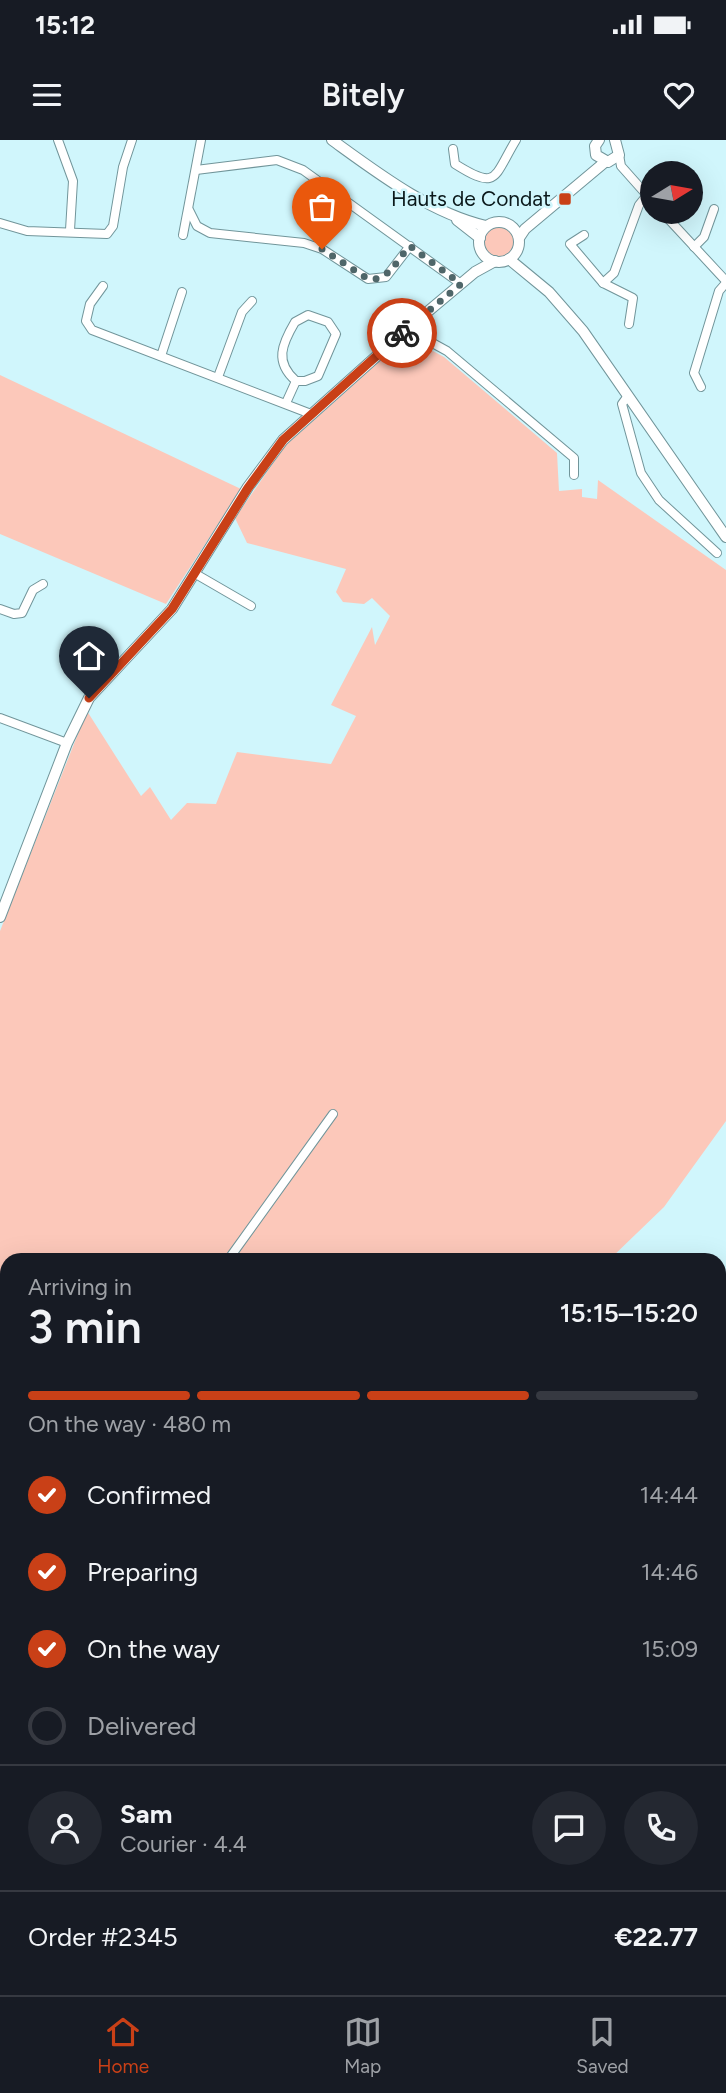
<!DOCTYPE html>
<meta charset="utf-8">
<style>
body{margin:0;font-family:Figtree,sans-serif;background:#242831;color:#f1f3f6;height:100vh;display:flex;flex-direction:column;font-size:26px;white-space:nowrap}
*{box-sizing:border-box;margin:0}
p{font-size:23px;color:#9ea1a6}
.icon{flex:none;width:38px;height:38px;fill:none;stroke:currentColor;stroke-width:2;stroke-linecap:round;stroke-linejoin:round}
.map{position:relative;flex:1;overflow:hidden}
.sheet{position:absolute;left:0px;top:1113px;width:726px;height:742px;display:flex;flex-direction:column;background:#171b24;border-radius:21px 21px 0 0;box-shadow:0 7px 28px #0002}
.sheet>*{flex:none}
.needle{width:46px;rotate:79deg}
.fabs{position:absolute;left:640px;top:21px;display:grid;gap:14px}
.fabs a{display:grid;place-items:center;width:63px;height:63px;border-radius:50%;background:#171b24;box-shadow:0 7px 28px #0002;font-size:35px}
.pin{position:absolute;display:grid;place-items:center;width:60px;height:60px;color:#fff;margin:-72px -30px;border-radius:50% 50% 50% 0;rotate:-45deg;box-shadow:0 0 7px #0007}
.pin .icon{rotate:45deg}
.courier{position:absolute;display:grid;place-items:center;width:70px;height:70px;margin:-35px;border:5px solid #c94017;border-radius:50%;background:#fff;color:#222;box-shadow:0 2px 9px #0007}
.head em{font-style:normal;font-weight:600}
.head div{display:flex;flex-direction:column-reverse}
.head{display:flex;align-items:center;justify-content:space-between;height:119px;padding:0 28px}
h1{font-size:46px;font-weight:600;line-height:52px}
.bar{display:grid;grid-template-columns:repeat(4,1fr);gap:10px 7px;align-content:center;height:84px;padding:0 28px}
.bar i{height:9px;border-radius:5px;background:#363941}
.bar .selected{background:#c94017}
.bar p{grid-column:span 4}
.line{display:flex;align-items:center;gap:18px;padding:0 28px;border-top:2px solid #363941}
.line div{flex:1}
.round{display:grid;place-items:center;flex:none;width:74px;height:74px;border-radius:37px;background:#242831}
ol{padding:0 28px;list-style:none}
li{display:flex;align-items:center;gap:21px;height:77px}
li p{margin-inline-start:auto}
li .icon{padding:7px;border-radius:50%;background:#c94017;color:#fff;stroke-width:4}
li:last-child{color:#9ea1a6}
li i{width:38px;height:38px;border:4px solid #363941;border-radius:50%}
.status{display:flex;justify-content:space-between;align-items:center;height:49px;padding:0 35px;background:#171b24;direction:ltr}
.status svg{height:19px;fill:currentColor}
header{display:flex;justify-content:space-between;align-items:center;height:91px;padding:0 28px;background:#171b24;font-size:32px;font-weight:600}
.dock{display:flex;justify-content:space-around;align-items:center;height:98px;border-top:2px solid #363941;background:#171b24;font-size:19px;color:#9ea1a6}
.dock a{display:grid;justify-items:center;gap:4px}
.dock .selected{color:#c94017}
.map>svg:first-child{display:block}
.green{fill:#fcc8ba}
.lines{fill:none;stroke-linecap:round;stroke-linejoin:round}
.street-casing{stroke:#71959a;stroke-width:10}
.secondary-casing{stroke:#71959a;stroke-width:12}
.street{stroke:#fff;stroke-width:8}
.secondary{stroke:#fff;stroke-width:10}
.rail{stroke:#617a7e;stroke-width:2;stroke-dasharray:3.5 7;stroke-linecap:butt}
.done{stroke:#4f6669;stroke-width:7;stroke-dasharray:0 12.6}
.route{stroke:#c94017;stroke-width:9}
.poi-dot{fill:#c94017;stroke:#d0f6fc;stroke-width:2.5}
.labels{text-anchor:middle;stroke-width:5;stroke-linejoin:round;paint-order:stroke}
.poi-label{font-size:21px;fill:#0a181a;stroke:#d0f6fc;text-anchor:end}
</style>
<div class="status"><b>15:12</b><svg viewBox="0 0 49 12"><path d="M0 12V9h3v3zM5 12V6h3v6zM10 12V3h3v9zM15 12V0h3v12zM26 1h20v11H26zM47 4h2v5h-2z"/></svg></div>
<header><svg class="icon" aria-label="menu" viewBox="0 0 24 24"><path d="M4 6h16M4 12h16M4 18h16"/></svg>Bitely<svg class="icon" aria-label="heart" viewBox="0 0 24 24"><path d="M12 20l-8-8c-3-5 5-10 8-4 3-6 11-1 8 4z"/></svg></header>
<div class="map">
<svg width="726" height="1855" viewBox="0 0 726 1855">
<rect width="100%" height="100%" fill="#d0f6fc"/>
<g class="green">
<circle cx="499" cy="102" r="15"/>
<path d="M 407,197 L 444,217 L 557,313 L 559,351 L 582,349 L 582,357 L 597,359 L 598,340 L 726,430 L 726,981 L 664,1067 L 609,1120 L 7,1120 L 7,1642 L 0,1639 L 0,791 L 87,571 L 141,656 L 150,647 L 171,680 L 187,663 L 216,664 L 237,612 L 331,624 L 356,576 L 331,565 L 372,487 L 375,505 L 390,476 L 372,458 L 364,464 L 343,462 L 336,452 L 346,429 L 247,403 L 235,378 L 285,306 Z"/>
<path d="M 0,235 L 241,349 L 166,464 L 0,394 Z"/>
<path d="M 550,1848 L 635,1848 L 630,1855 L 542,1855 Z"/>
<path d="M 662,1848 L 707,1848 L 707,1855 L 658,1855 Z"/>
</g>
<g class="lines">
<defs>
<g id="street">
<path d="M 58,0 L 73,41 L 70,90"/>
<path d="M 453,9 L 455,24 C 498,51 493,38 516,0"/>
<path d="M 619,15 L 621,26 L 653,62"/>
<path d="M 196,30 L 277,20 L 303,30 L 461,144"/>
<path d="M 189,70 L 197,86 L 210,93 L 304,103 L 322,109 L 368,139 L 386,137 L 410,106"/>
<path d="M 662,72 L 726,141"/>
<path d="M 0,83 L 27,91 L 107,94 L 113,86 L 123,27 L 132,0"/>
<path d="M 183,95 L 201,0"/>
<path d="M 584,95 L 570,104 L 603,143 L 633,158 L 629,184"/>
<path d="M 694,107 L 704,97 L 714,69"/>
<path d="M 603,143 L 614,133 L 639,65 L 647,55"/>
<path d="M 103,146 L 90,164 L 86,181 L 92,190 L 311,274"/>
<path d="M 308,175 L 328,182 L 336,194 L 318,236 L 305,241 L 296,241 C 274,222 282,204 295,182 Z"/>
<path d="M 407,189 L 447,211 L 574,318 L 574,335"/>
<path d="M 161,216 L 182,152"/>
<path d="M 218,237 L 242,172 L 252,161"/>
<path d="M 701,247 L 694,233 L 719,151 L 726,143"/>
<path d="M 627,257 L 622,264 L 641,333 L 659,360 L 717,413"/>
<path d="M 286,263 L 296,241"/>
<path d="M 194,433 L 251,466"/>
<path d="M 0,469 L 14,474 L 22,473 L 33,450 L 43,444"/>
<path d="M 0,578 L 67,603"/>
<path d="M 228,1120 L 333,974"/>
<path d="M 0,1722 L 7,1723"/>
<path d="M 0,1849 L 10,1848"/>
</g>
<g id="secondary">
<path d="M 332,0 C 379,34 430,73 486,86"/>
<path d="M 599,0 L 595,6 L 596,15 L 608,22 L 619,15 L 615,0"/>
<path d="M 457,80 L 480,98"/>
<circle cx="499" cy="102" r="20"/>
<path d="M 519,98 L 525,89 L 605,22"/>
<path d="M 509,119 L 549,152 L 583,191 L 726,397"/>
<path d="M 0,777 L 67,603 L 89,558 L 172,469 L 248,347 L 283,300 L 407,189 L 475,132 L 495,121"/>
<path d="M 719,1770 L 726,1771"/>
<path d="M 509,1855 L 528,1848"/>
</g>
</defs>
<use href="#street" class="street-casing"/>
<use href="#secondary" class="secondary-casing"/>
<use href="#street" class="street"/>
<use href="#secondary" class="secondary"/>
<g class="rail">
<path d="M 719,1724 L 726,1712"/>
<path d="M 639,1855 L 643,1848"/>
</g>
</g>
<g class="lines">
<path class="done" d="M 322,109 L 368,139 C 390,141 396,120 410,106 L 461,144 L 402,193"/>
<path class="route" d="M 89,558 L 172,469 L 248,348 L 283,300 L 402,193"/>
</g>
<rect class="poi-dot" x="558" y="52" width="14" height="14" rx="3.5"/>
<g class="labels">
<g class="poi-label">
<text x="551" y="66">Hauts de Condat</text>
</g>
</g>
</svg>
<div class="fabs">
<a><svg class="needle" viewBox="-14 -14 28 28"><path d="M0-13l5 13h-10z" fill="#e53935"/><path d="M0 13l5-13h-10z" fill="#9ea1a6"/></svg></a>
</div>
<div class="pin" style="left:322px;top:109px;background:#ea580c"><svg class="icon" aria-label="bag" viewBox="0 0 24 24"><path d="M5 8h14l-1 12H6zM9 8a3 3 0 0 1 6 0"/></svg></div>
<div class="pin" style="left:89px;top:558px;background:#1f2937"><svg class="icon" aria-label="home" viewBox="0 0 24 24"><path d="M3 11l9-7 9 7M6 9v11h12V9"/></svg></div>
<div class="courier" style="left:402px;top:193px"><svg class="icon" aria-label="bike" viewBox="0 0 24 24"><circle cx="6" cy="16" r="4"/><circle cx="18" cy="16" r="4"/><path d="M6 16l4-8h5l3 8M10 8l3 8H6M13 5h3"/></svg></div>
<section class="sheet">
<div class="head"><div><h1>3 min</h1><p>Arriving in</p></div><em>15:15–15:20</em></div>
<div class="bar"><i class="selected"></i><i class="selected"></i><i class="selected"></i><i></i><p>On the way · 480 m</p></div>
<ol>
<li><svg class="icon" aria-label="check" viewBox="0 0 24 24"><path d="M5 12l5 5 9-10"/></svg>Confirmed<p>14:44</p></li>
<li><svg class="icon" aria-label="check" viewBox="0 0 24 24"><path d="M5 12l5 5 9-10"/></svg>Preparing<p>14:46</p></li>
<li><svg class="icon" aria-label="check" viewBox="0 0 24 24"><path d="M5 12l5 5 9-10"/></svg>On the way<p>15:09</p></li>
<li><i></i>Delivered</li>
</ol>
<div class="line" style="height:126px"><a class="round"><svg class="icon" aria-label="person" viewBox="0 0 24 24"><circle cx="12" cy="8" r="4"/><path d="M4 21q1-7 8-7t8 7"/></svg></a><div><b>Sam</b><p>Courier · 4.4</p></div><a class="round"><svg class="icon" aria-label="chat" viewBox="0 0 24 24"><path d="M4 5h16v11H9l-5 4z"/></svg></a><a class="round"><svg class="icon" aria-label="phone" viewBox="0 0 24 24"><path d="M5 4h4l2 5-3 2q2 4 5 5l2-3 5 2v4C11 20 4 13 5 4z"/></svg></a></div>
<div class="line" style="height:91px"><div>Order #2345</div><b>€22.77</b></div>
</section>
</div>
<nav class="dock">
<a class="selected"><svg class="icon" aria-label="home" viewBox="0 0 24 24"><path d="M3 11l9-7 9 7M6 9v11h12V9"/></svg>Home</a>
<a><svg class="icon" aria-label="map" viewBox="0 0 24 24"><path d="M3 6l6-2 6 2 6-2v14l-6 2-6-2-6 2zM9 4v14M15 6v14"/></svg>Map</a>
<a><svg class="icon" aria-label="saved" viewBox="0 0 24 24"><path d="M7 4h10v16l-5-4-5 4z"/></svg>Saved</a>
</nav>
